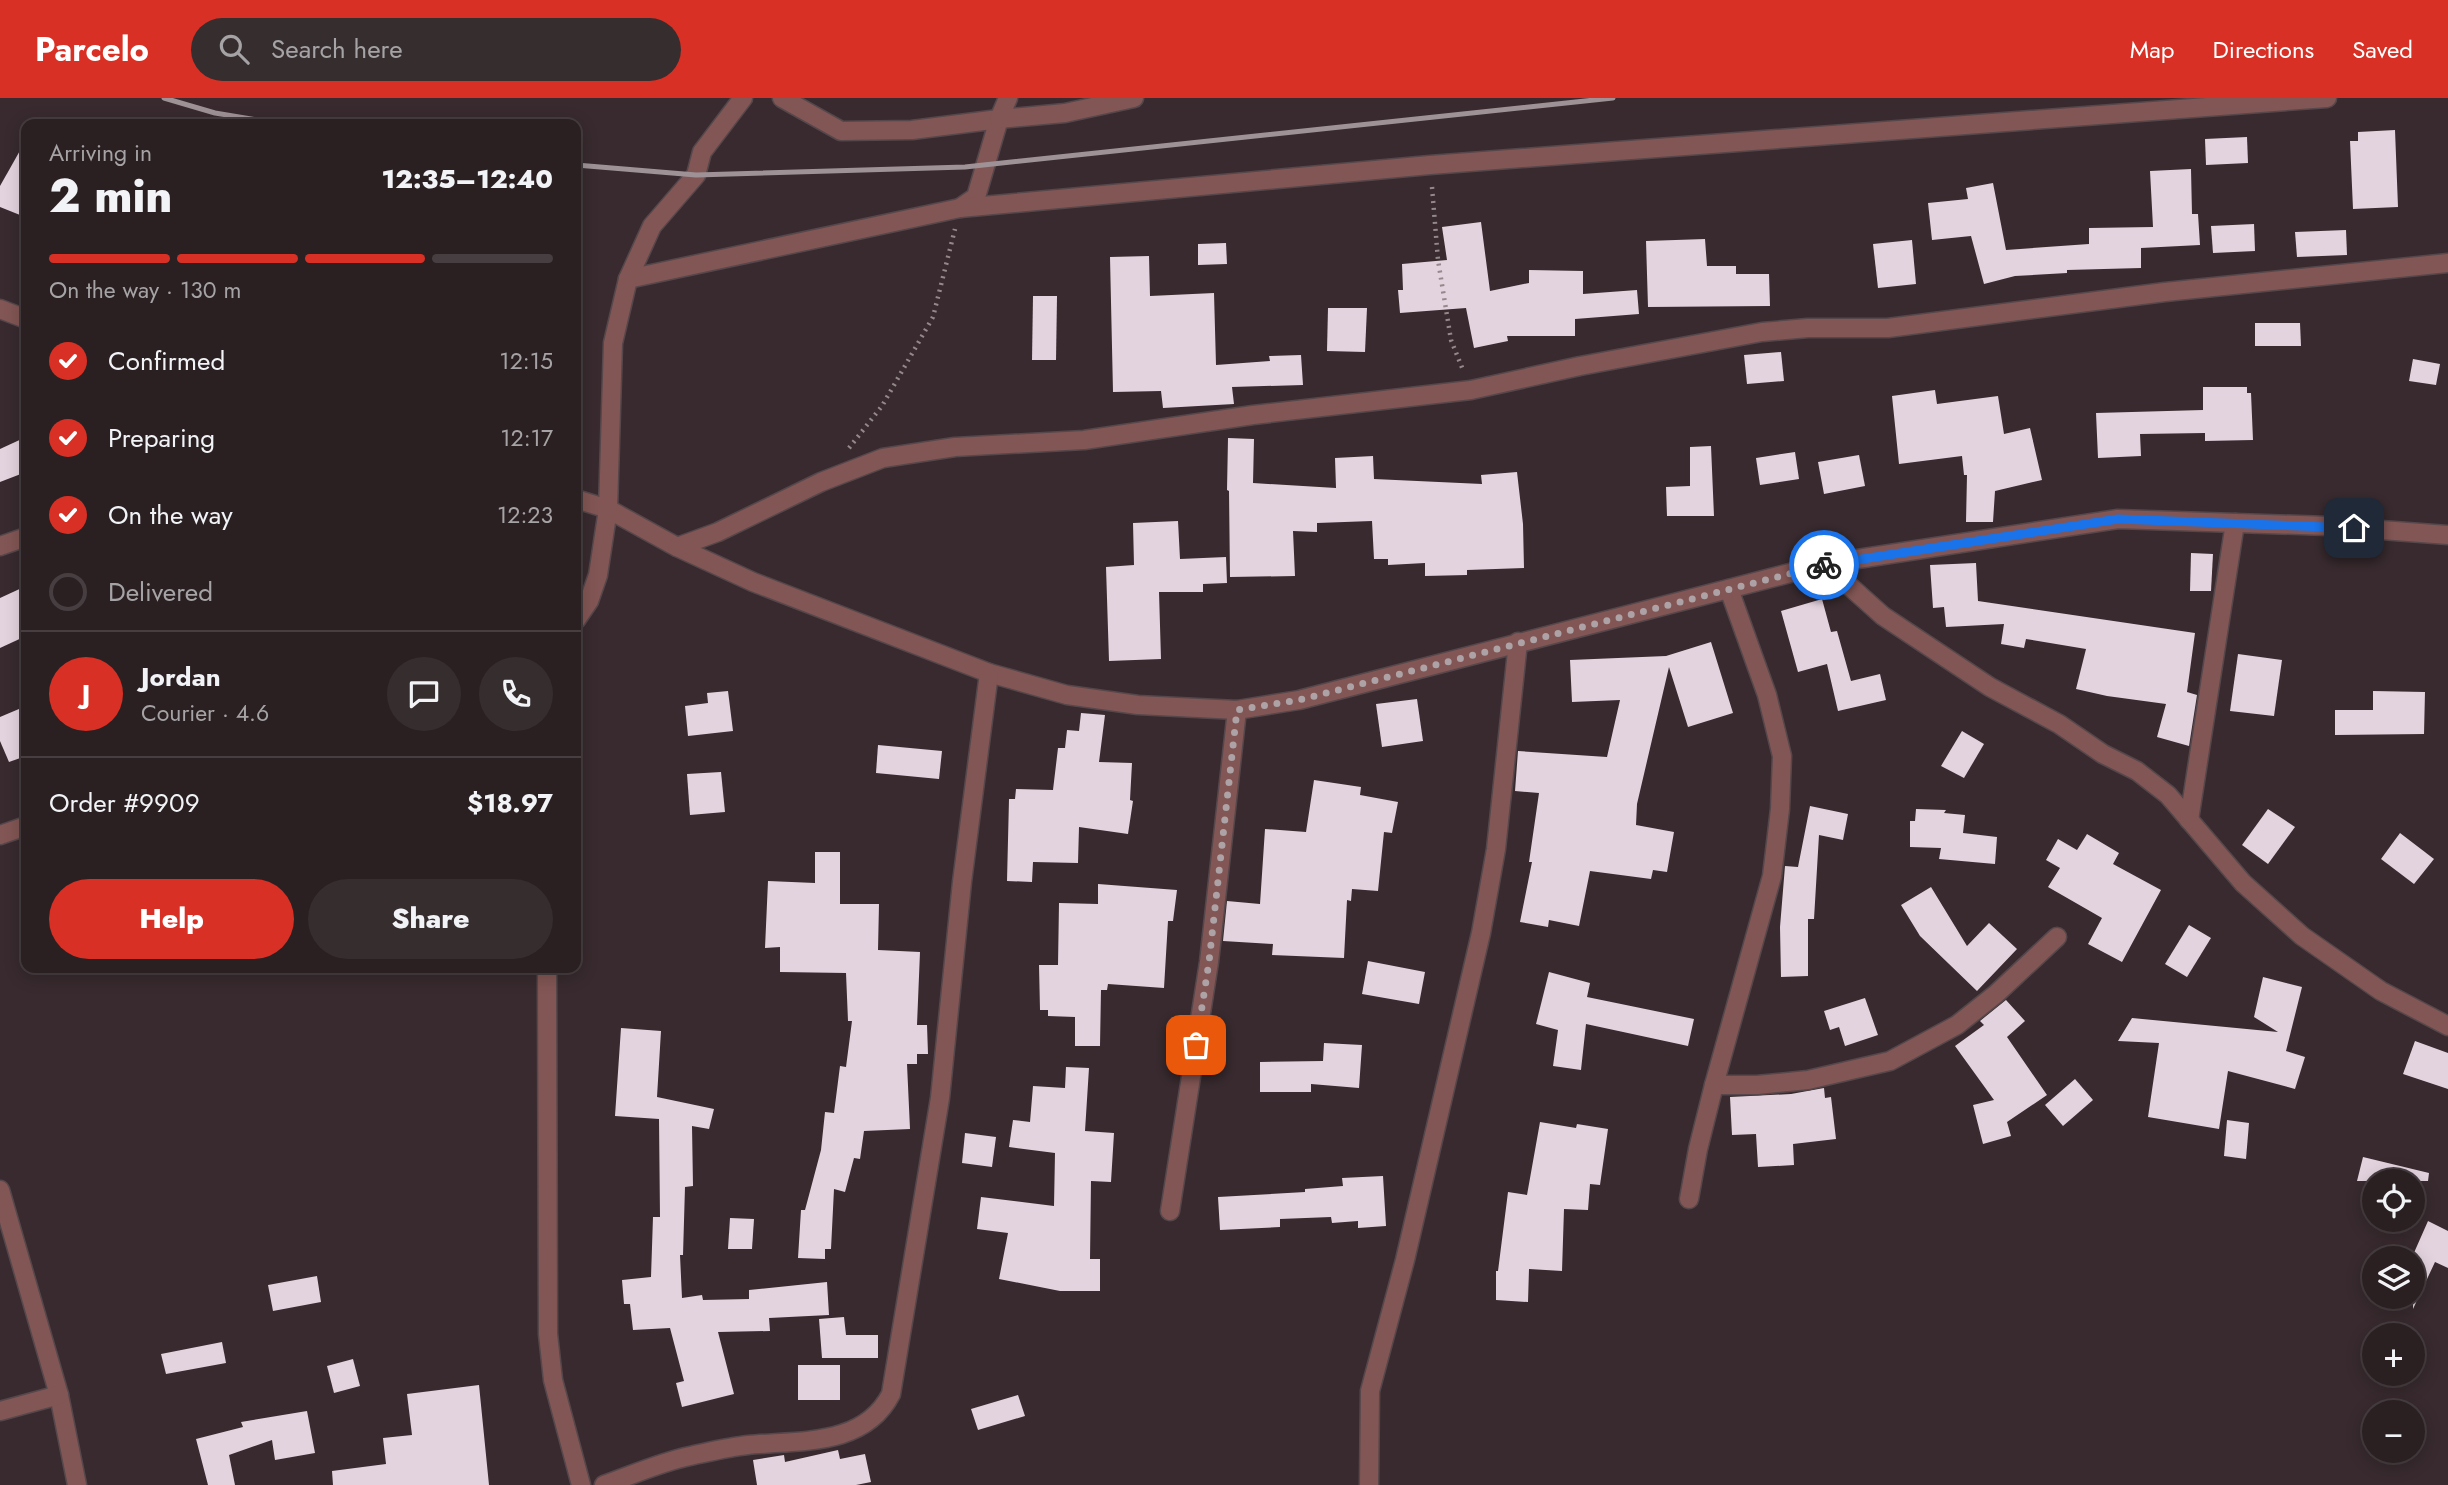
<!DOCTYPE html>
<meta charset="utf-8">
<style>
body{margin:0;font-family:Jost,sans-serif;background:#362d2f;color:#f1f3f6;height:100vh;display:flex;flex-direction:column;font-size:26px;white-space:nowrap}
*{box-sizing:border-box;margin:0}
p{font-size:23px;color:#a5a3a5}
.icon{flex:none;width:38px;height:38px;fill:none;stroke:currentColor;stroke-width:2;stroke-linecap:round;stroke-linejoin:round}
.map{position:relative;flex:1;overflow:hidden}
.drawer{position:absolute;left:21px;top:21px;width:560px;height:854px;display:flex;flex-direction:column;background:#2a2022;border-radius:14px;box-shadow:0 4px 18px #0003,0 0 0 2px #463e40}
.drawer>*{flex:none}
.controls{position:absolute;left:2362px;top:1071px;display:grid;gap:14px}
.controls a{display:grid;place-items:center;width:63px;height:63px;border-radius:50%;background:#2a2022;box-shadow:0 4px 18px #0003,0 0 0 2px #463e40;font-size:35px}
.pin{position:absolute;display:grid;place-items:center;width:60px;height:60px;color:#fff;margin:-30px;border-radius:14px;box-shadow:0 4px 10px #0006}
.courier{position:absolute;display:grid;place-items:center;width:70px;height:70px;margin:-35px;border:5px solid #1a73e8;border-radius:50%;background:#fff;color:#222;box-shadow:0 2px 9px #0007}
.summary em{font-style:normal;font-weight:800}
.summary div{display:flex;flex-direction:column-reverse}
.summary{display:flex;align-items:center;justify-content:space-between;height:119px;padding:0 28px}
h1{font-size:46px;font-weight:800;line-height:52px}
.bar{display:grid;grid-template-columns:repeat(4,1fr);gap:10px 7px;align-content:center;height:84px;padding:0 28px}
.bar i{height:9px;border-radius:5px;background:#463e40}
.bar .current{background:#d93025}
.bar p{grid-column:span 4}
.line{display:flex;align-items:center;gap:18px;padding:0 28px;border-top:2px solid #463e40}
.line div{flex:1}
.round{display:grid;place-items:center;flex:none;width:74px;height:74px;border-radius:37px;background:#362d2f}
ol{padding:0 28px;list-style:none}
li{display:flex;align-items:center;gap:21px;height:77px}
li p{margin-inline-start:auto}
li .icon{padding:7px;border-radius:50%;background:#d93025;color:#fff;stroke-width:4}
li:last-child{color:#a5a3a5}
li i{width:38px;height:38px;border:4px solid #463e40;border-radius:50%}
.button{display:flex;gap:14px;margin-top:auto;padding:14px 28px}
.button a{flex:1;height:80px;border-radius:42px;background:#d93025;color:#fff;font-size:28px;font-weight:800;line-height:80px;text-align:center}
.button a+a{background:#362d2f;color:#f1f3f6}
header{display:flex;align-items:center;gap:42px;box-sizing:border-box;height:98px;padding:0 35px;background:#d93025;color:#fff}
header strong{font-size:33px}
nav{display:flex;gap:38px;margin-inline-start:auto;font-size:24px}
.search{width:490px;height:63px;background:#362d2f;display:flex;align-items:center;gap:18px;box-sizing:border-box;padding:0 24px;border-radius:38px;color:#a5a3a5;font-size:26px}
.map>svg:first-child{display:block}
.building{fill:#e3d3de}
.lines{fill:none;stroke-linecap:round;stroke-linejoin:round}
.minor-casing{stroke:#55474b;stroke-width:21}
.path{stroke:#94888b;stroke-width:4.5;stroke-dasharray:2 5;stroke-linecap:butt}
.minor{stroke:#825654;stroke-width:18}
.rail{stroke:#9e9296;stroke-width:5}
.done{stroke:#ada2a5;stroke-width:7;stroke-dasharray:0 12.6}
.route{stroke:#1a73e8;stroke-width:9}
</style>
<header>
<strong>Parcelo</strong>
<div class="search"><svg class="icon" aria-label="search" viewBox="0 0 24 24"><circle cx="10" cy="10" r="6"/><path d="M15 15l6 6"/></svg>Search here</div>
<nav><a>Map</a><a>Directions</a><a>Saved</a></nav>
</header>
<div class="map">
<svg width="2448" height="1387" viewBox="0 0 2448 1387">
<rect width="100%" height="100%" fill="#382a2e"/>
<g class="building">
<path d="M 2395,32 L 2398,109 L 2353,111 L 2350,43 L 2358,43 L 2358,34 Z"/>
<path d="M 2247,39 L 2248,65 L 2206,67 L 2205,41 Z"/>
<path d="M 26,42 L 26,103 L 20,117 L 0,109 L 0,88 Z"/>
<path d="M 2191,71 L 2192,116 L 2198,116 L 2200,147 L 2141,150 L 2141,170 L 2067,172 L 2067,175 L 2015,178 L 1984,186 L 1971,138 L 1932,142 L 1928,105 L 1968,101 L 1966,90 L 1993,85 L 2006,152 L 2089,146 L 2089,130 L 2153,129 L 2150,73 Z"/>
<path d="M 1481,124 L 1490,193 L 1529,185 L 1529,172 L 1583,173 L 1583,196 L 1637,192 L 1639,216 L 1575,221 L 1575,238 L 1507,238 L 1508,243 L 1474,250 L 1466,210 L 1400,215 L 1398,192 L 1403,192 L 1402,166 L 1447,162 L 1442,129 Z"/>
<path d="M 2254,126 L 2255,153 L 2213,155 L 2211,128 Z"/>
<path d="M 2346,132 L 2347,157 L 2297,159 L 2295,134 Z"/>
<path d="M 1705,141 L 1707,168 L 1736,168 L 1736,176 L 1769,176 L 1770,208 L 1648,209 L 1646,143 Z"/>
<path d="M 1912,142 L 1916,186 L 1878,190 L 1873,146 Z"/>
<path d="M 1226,145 L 1227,166 L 1198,167 L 1198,146 Z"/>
<path d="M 1149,158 L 1150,198 L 1214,195 L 1216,267 L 1270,263 L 1269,258 L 1301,257 L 1303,287 L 1232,289 L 1234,306 L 1163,310 L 1161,293 L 1113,294 L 1110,159 Z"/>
<path d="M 1033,198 L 1057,198 L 1056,262 L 1032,262 Z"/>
<path d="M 1328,210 L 1367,210 L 1365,254 L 1327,253 Z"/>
<path d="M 2255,225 L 2300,225 L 2301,248 L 2255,248 Z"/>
<path d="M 1781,254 L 1784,283 L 1747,286 L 1744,257 Z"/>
<path d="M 2413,261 L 2440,266 L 2436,287 L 2409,283 Z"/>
<path d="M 2203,289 L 2247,289 L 2247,295 L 2251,295 L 2253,342 L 2205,343 L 2205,335 L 2140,336 L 2141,358 L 2098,360 L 2096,315 L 2203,312 Z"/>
<path d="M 1935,292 L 1937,306 L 1998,298 L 2004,336 L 2030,330 L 2042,382 L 1995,393 L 1993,424 L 1966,424 L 1967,377 L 1964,377 L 1962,358 L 1899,366 L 1892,298 Z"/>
<path d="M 26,339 L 26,374 L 0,384 L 0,351 Z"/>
<path d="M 1228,340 L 1254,341 L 1253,385 L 1336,390 L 1335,360 L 1373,358 L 1374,381 L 1482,386 L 1481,377 L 1517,374 L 1523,426 L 1524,470 L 1467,472 L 1467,477 L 1425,478 L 1425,465 L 1388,467 L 1388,461 L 1374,461 L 1372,423 L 1317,425 L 1317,434 L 1293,433 L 1295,478 L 1230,479 L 1229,393 L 1227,392 Z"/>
<path d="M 1711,348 L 1714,418 L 1667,418 L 1666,389 L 1690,388 L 1690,349 Z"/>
<path d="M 1795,354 L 1799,381 L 1760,387 L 1756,360 Z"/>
<path d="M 1859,357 L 1865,388 L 1824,396 L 1818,364 Z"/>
<path d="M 1178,423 L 1180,461 L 1226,459 L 1227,485 L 1203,486 L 1203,494 L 1159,494 L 1161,561 L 1109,563 L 1106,469 L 1134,467 L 1133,425 Z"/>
<path d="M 2191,455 L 2213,456 L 2211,493 L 2190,493 Z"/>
<path d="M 1976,465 L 1978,503 L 2195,535 L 2187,594 L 2197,597 L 2189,648 L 2157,639 L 2166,606 L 2107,598 L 2076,591 L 2086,551 L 2026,541 L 2024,550 L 2001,546 L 2004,526 L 1946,529 L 1944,509 L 1933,510 L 1930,467 Z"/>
<path d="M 26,488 L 26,538 L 0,550 L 0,500 Z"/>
<path d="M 1822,501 L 1831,534 L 1837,533 L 1851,583 L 1880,576 L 1886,602 L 1838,613 L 1827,566 L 1798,574 L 1781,513 Z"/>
<path d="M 1711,544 L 1733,615 L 1688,629 L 1669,569 L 1637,706 L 1636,727 L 1674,734 L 1667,774 L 1653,772 L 1651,781 L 1590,773 L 1579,828 L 1549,822 L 1548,829 L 1520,824 L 1532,764 L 1529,764 L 1539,695 L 1515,693 L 1518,653 L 1607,659 L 1620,602 L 1572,604 L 1570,562 L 1666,558 Z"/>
<path d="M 2238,556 L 2282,562 L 2274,618 L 2230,613 Z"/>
<path d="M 728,593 L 733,633 L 688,638 L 685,608 L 708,605 L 707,595 Z"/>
<path d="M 2373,593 L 2425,594 L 2424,636 L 2335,637 L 2335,612 L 2373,612 Z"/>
<path d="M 1417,601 L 1423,643 L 1382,649 L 1376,606 Z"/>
<path d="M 26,608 L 26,658 L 9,664 L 0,643 L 0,619 Z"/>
<path d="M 1081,615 L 1105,617 L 1099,664 L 1132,665 L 1130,702 L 1133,703 L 1128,736 L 1079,729 L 1078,765 L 1033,764 L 1032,784 L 1007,783 L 1009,701 L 1015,701 L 1016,691 L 1053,692 L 1058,650 L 1065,650 L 1067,632 L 1079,633 Z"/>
<path d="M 1962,633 L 1984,646 L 1964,680 L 1941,668 Z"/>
<path d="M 878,647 L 942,653 L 939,681 L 876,675 Z"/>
<path d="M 721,674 L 725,714 L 690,717 L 687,676 Z"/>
<path d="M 1314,682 L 1361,689 L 1360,697 L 1398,704 L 1392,735 L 1384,734 L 1378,793 L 1352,791 L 1351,803 L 1347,802 L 1344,860 L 1272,857 L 1273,846 L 1223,843 L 1227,803 L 1260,806 L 1265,731 L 1306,734 Z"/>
<path d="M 1810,708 L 1848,716 L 1843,742 L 1819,737 L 1814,821 L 1808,821 L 1808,878 L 1781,879 L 1780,829 L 1785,768 L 1798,769 Z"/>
<path d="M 1916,711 L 1946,712 L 1944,715 L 1965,717 L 1963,735 L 1997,739 L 1995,766 L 1939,761 L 1941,750 L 1910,749 L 1910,723 L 1915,723 Z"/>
<path d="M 2268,711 L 2295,729 L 2268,766 L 2242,747 Z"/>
<path d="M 2400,735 L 2434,761 L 2414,786 L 2381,761 Z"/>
<path d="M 2087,736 L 2119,755 L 2113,766 L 2161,792 L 2122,864 L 2088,846 L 2102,820 L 2048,789 L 2060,770 L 2046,762 L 2058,741 L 2077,752 Z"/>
<path d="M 815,754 L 840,754 L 840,806 L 879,806 L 878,852 L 920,854 L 917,927 L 927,927 L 928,956 L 917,956 L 917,966 L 907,966 L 910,1031 L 864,1033 L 860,1061 L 854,1060 L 845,1094 L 834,1091 L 831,1151 L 825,1151 L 825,1161 L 798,1160 L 801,1112 L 805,1112 L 821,1052 L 825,1014 L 834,1015 L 840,968 L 846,969 L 852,923 L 848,923 L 846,875 L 780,874 L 780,849 L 765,850 L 768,783 L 815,785 Z"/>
<path d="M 1098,786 L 1177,792 L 1173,823 L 1168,823 L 1164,890 L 1108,886 L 1107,892 L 1101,892 L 1100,948 L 1075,948 L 1075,919 L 1048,918 L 1048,912 L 1040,912 L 1039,867 L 1058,867 L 1059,805 L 1098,806 Z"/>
<path d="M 1931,789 L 1967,848 L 1989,825 L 2017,851 L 1977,893 L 1920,838 L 1901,807 Z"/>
<path d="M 2189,827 L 2211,840 L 2187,879 L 2165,866 Z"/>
<path d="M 1368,863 L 1425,874 L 1419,906 L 1362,896 Z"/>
<path d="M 1549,874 L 1590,885 L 1587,899 L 1694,921 L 1688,948 L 1586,926 L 1581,972 L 1553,968 L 1558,932 L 1536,926 Z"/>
<path d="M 2263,879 L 2302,889 L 2286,953 L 2305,959 L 2295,991 L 2228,973 L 2219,1031 L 2148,1019 L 2159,945 L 2118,943 L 2132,920 L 2278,934 L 2254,919 Z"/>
<path d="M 1865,900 L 1878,937 L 1845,948 L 1839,929 L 1830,932 L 1824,913 Z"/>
<path d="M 2006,902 L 2025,923 L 2007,939 L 2047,997 L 2007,1024 L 2011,1038 L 1983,1046 L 1973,1007 L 1994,1002 L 1955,948 L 1984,927 L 1980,923 Z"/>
<path d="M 621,930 L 661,933 L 657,999 L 714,1011 L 709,1031 L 692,1028 L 693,1088 L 685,1089 L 683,1157 L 680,1157 L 682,1200 L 702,1197 L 703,1202 L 749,1201 L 749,1192 L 827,1184 L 829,1217 L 769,1220 L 770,1233 L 718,1234 L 734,1296 L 682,1309 L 676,1285 L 684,1283 L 670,1230 L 633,1232 L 630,1206 L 624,1206 L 622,1182 L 651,1179 L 653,1119 L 660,1119 L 659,1021 L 615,1018 Z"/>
<path d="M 2415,943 L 2448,955 L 2448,991 L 2403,976 Z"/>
<path d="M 1324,945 L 1362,947 L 1359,990 L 1311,986 L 1311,994 L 1260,994 L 1260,964 L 1323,963 Z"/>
<path d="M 1066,969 L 1089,970 L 1085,1033 L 1114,1035 L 1111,1084 L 1091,1083 L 1090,1161 L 1100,1161 L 1100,1193 L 1060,1193 L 999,1181 L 1008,1135 L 977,1131 L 981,1099 L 1054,1108 L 1055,1055 L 1009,1049 L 1013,1022 L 1030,1024 L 1033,988 L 1065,990 Z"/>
<path d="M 2075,981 L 2093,1002 L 2063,1028 L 2045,1007 Z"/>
<path d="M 1824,990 L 1825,1000 L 1831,999 L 1836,1041 L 1793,1046 L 1794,1067 L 1758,1069 L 1756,1036 L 1732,1037 L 1730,999 L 1791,996 Z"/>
<path d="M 2227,1022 L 2249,1025 L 2246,1061 L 2224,1058 Z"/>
<path d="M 1540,1024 L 1576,1030 L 1577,1026 L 1608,1031 L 1600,1087 L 1590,1086 L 1588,1112 L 1564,1111 L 1562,1173 L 1529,1171 L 1528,1204 L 1496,1202 L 1496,1173 L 1498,1173 L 1508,1094 L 1527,1097 Z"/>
<path d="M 965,1035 L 996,1039 L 992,1069 L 962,1065 Z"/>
<path d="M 2363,1059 L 2429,1075 L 2428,1083 L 2357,1083 Z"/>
<path d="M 1383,1078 L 1386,1128 L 1358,1130 L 1358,1123 L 1332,1125 L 1331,1119 L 1280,1121 L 1280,1129 L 1220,1132 L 1218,1099 L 1305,1094 L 1305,1091 L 1343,1088 L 1342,1080 Z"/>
<path d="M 730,1120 L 754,1121 L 752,1151 L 728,1151 Z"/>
<path d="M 2428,1123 L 2448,1133 L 2448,1170 L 2435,1164 L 2413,1211 L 2413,1157 Z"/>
<path d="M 317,1178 L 321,1204 L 273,1213 L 268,1187 Z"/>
<path d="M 844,1219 L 846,1237 L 878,1237 L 878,1260 L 822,1260 L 819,1221 Z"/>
<path d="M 222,1244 L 226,1265 L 166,1276 L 161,1256 Z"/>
<path d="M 353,1261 L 360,1288 L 334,1295 L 327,1268 Z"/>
<rect x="798" y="1267" width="42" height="35"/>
<path d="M 479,1287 L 489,1387 L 333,1387 L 332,1373 L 386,1366 L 383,1340 L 412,1337 L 407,1296 Z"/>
<path d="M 1018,1297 L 1025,1318 L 978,1332 L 971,1311 Z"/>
<path d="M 307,1313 L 315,1355 L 275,1362 L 272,1342 L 229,1357 L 235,1387 L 208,1387 L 196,1341 L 243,1329 L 241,1324 Z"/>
<path d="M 838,1352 L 840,1361 L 865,1356 L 871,1384 L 856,1387 L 757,1387 L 753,1362 L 784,1357 L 785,1364 Z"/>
</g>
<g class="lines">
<defs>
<g id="minor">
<path d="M 782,0 L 841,33 L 912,32 L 999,21 L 976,99 L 960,110"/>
<path d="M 1008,0 L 999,21 L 1065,15 L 1134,0"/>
<path d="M 628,181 L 960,110 L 1430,67 L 2327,0"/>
<path d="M 0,211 L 26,221"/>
<path d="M 576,401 L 608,411 L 677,449 L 753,484 L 989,575 L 1067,597 L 1138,607 L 1237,612 L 1299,602 L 1825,466 L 2118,421 L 2328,428 L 2448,437"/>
<path d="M 0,448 L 26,439"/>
<path d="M 677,449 L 718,434 L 821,384 L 883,360 L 955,349 L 1084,342 L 1253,317 L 1471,292 L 1580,268 L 1762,234 L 1808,230 L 1888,230 L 2165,194 L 2448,165"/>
<path d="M 1825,466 L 1883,518 L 1990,589 L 2059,626 L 2103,656 L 2137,673 L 2168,697 L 2243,785 L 2302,838 L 2381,893 L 2448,928"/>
<path d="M 576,522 L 589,503 L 598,477 L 608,411 L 613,245 L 628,181 L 652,128 L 696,77 L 702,54 L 743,0"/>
<path d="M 2189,722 L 2235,425"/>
<path d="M 0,737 L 26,728"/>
<path d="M 547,870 L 548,1236 L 553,1282 L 581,1387"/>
<path d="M 1714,987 L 1757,987 L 1808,982 L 1890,963 L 1957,927 L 1996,896 L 2057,839"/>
<path d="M 0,1092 L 59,1297 L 77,1387"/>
<path d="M 1689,1101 L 1698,1051 L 1714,987 L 1772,778 L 1780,711 L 1782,658 L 1767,597 L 1729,491"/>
<path d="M 1170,1113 L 1209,864 L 1237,612"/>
<path d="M 0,1313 L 59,1297"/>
<path d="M 604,1387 C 632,1377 661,1364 690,1358 C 709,1354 729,1349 748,1347 C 799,1342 864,1349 891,1296 L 940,1000 L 962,784 L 989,575"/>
<path d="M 1369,1387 L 1370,1293 L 1405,1162 L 1481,835 L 1496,751 L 1518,544"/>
</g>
</defs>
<use href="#minor" class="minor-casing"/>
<g class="path">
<path d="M 1432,89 L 1438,162 L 1451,242 L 1463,272"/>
<path d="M 849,350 L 882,308 L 933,219 L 955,131"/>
</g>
<use href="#minor" class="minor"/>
<g class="rail">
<path d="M 164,0 L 215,15 L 281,26"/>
<path d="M 576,67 L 696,77 L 965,69 L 1613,0"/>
</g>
</g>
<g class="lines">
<path class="done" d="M 1196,947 L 1209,864 L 1237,612 L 1299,602 L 1824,467"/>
<path class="route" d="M 1824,467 L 2118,421 L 2354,430"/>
</g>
</svg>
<div class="controls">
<a><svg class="icon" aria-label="locate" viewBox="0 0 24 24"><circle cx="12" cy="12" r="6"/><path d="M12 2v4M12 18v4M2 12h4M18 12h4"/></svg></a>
<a><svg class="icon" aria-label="layers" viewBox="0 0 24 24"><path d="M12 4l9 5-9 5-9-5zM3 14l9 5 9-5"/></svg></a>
<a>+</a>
<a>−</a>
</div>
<div class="pin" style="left:1196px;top:947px;background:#ea580c"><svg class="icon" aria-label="bag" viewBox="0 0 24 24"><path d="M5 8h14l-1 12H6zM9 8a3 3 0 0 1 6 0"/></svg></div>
<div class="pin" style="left:2354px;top:430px;background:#1f2937"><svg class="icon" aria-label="home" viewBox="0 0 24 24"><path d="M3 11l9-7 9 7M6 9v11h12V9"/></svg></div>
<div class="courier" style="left:1824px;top:467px"><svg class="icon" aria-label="bike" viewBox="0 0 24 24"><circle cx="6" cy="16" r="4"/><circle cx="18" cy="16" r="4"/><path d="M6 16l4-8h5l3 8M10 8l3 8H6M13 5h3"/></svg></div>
<section class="drawer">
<div class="summary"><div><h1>2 min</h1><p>Arriving in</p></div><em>12:35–12:40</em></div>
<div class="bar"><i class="current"></i><i class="current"></i><i class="current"></i><i></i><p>On the way · 130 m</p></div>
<ol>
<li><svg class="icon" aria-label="check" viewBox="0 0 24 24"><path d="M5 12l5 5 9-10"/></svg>Confirmed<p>12:15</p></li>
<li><svg class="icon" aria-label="check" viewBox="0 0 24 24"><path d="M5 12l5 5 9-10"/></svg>Preparing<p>12:17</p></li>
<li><svg class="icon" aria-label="check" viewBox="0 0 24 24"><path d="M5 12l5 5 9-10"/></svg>On the way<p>12:23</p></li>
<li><i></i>Delivered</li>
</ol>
<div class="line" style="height:126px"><b class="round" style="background:#d93025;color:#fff">J</b><div><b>Jordan</b><p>Courier · 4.6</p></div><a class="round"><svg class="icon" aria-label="chat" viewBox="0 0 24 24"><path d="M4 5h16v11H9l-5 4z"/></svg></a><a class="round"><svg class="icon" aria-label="phone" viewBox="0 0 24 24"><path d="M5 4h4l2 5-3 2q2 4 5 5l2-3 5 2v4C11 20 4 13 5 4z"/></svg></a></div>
<div class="line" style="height:91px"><div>Order #9909</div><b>$18.97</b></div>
<div class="button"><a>Help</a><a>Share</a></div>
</section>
</div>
